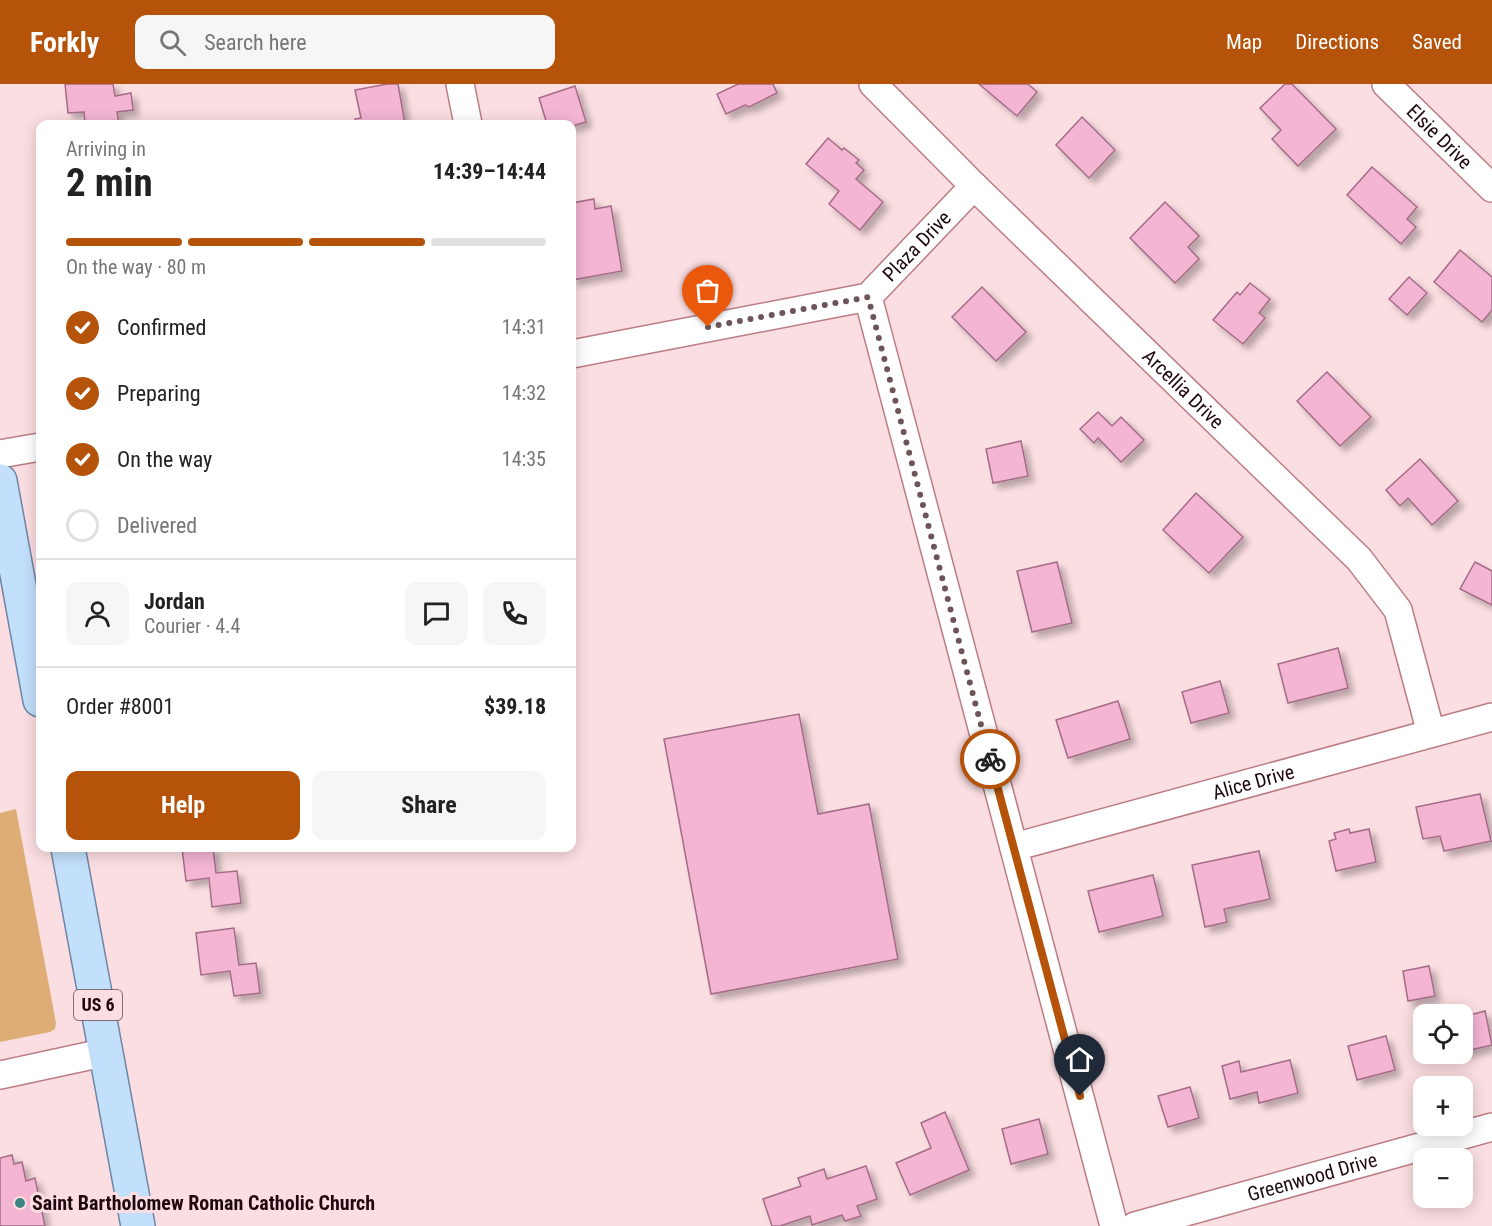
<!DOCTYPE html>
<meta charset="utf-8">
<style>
body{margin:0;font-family:"Roboto Condensed",sans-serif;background:#f6f6f6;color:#222;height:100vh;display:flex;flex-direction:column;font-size:22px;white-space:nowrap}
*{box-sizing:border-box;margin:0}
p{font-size:20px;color:#767676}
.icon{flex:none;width:33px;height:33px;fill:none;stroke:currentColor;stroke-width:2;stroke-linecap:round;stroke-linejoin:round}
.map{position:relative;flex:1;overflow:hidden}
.details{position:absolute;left:36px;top:36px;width:540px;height:732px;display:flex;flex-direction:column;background:#fff;border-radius:12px;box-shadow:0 3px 15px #0003}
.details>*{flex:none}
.fabs{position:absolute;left:1413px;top:920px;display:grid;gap:12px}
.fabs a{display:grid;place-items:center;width:60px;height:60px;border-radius:12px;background:#fff;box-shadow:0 3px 15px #0003;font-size:30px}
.pin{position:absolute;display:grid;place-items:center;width:51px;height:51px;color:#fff;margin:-62px -26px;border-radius:50% 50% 50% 0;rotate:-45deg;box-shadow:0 0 6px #0007}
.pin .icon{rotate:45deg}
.courier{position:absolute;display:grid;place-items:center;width:60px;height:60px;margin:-30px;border:4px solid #b45309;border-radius:50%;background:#fff;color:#222;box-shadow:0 2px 8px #0007}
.head em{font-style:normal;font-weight:700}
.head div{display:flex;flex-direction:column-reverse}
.head{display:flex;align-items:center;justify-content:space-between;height:102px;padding:0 30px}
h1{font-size:39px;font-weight:700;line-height:45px}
.bar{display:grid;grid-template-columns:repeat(4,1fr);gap:9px 6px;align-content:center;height:72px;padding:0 30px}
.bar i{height:8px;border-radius:4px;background:#e0e0e0}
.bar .active{background:#b45309}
.bar p{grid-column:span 4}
.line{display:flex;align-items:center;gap:15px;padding:0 30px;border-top:2px solid #e0e0e0}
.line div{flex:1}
.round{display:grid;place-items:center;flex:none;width:63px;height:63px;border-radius:12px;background:#f6f6f6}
ol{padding:0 30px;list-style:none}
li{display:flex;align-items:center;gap:18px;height:66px}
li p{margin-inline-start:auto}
li .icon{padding:6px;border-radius:50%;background:#b45309;color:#fff;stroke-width:4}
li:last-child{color:#767676}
li i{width:33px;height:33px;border:3px solid #e0e0e0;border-radius:50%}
.button{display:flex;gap:12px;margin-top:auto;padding:12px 30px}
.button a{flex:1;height:69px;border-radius:12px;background:#b45309;color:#fff;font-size:24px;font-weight:700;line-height:69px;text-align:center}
.button a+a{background:#f6f6f6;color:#222}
header{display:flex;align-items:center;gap:36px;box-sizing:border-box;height:84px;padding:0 30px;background:#b45309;color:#fff}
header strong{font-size:28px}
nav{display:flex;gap:33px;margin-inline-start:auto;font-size:21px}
.search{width:420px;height:54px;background:#f6f6f6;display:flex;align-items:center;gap:15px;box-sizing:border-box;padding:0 21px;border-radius:12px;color:#767676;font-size:22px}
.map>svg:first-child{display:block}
.green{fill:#dead76}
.building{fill:#f3b5d2;stroke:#a46c86;stroke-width:1.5;filter:url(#shadow)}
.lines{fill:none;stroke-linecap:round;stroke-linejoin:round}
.street-casing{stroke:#bb7c85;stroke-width:30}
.primary-casing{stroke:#6f86a6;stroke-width:36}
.street{stroke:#fff;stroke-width:27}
.primary{stroke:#c2dffb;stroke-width:33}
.done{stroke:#6d5458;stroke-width:6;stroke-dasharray:0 10.8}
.route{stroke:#b45309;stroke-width:8}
.poi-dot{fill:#3c847f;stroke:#fbdee2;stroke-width:2}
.labels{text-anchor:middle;stroke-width:6;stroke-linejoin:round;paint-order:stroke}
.shield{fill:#fbdee2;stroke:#62494e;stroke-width:1.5}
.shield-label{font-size:18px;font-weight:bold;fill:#20090e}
.street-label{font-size:20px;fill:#20090e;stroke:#fbdee2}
.poi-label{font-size:20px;font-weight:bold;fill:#20090e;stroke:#fbdee2;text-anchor:start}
</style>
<header>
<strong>Forkly</strong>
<div class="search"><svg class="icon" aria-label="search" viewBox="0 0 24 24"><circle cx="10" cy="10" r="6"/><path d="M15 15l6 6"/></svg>Search here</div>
<nav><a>Map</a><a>Directions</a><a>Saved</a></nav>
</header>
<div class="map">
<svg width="1492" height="1142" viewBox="0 0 1492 1142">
<defs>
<filter id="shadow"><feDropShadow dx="5.5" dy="5.5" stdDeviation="3" flood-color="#0004"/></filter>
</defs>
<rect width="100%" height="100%" fill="#fbdee2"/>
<path class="green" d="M 16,725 L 56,939 L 55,945 L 50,948 L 0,958 L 0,729 Z"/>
<g class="building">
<path d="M 65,0 L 113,0 L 115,12 L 131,9 L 133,26 L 117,28 L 119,40 L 85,40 L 84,28 L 68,29 Z"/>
<path d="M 387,0 L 398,0 L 405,40 L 356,40 L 355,35 L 361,34 L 355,6 Z"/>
<path d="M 738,0 L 773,0 L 777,9 L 749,23 L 745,21 L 726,30 L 717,10 Z"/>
<path d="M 979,0 L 1028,0 L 1037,8 L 1017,32 Z"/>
<path d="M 1285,0 L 1292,0 L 1336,45 L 1298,82 L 1272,55 L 1281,46 L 1260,24 Z"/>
<path d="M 575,2 L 586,38 L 572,42 L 572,40 L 547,40 L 539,14 Z"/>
<path d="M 1082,33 L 1115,66 L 1089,94 L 1056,61 Z"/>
<path d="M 828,54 L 842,66 L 844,64 L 859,76 L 856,79 L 864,86 L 856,95 L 883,118 L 860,146 L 829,120 L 839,107 L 806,80 Z"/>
<path d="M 1372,83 L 1417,123 L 1407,135 L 1416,143 L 1401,160 L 1347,111 Z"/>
<path d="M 594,115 L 595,125 L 611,122 L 622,187 L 572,196 L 572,119 Z"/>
<path d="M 1165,118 L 1199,152 L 1188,163 L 1199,175 L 1175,199 L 1130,154 Z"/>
<path d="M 1460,166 L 1492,193 L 1492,226 L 1482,238 L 1434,198 Z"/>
<path d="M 1409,193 L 1427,209 L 1407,231 L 1389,215 Z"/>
<path d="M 1250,199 L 1270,215 L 1259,229 L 1265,234 L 1243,260 L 1213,236 L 1237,208 L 1240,211 Z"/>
<path d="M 982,203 L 1026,248 L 996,277 L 952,233 Z"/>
<path d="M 1327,288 L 1371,333 L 1340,362 L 1297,317 Z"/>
<path d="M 1098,328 L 1112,342 L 1121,333 L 1144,356 L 1121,378 L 1098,354 L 1094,359 L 1080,345 Z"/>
<path d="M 1021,357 L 1028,392 L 993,399 L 986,365 Z"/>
<path d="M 1420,375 L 1458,417 L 1432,441 L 1408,414 L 1400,422 L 1386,406 Z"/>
<path d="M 1196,409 L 1243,453 L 1209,489 L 1163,446 Z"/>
<path d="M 1057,478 L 1072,539 L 1032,548 L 1017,487 Z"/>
<path d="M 1475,478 L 1492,487 L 1492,521 L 1460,505 Z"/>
<path d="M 1338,564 L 1348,604 L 1288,619 L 1278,580 Z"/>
<path d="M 1220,597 L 1229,629 L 1191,639 L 1182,608 Z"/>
<path d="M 1118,617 L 1130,655 L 1068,674 L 1056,636 Z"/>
<path d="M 799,630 L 818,730 L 869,720 L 898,875 L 711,910 L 664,655 Z"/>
<path d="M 1480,710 L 1491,757 L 1444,767 L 1440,752 L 1423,755 L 1416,723 Z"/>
<path d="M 1349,745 L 1350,749 L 1369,745 L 1376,778 L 1336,787 L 1329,757 L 1336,755 L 1334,749 Z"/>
<path d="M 182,764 L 213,764 L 216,789 L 237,787 L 241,819 L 212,823 L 209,794 L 186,797 Z"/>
<path d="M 1259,767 L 1270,815 L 1224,825 L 1227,838 L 1205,843 L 1192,781 Z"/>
<path d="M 1153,791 L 1163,832 L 1099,848 L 1088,807 Z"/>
<path d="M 234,844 L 239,881 L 256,879 L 260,909 L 234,912 L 230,887 L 201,891 L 196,849 Z"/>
<path d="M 1429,882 L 1435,912 L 1408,917 L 1403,887 Z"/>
<path d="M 1485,927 L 1492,961 L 1462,968 L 1462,933 Z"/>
<path d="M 1386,952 L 1395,986 L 1357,996 L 1348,962 Z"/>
<path d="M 1290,976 L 1298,1009 L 1259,1019 L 1257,1008 L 1230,1015 L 1222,982 L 1239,977 L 1241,988 Z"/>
<path d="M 1190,1003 L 1199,1034 L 1168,1043 L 1158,1012 Z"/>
<path d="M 945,1028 L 969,1086 L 910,1111 L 896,1079 L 931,1064 L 921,1039 Z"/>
<path d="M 1039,1035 L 1048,1070 L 1011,1080 L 1002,1045 Z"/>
<path d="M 12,1071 L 14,1080 L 22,1078 L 26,1097 L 35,1094 L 45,1142 L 0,1142 L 0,1074 Z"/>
<path d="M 866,1082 L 877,1115 L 857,1122 L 861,1132 L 845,1137 L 842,1131 L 812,1141 L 810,1132 L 780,1142 L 772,1142 L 763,1115 L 801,1102 L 798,1094 L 824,1085 L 827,1095 Z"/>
</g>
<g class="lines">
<defs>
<g id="street">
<path d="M 460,0 L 468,40"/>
<path id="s1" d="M 873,0 L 974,102 L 1359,475 L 1398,526 L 1431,649"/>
<path id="s2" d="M 1386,0 L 1492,104"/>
<path d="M 868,213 L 1114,1142"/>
<path id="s3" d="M 572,270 L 868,213 L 974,102"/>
<path d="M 0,370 L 40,363"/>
<path id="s4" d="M 1014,763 L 1492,633"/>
<path d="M 0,991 L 107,968"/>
<path id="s5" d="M 1135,1142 L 1492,1043"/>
</g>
<g id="primary">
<path d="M 0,397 L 40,616"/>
<path d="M 68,764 L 138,1142"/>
</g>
</defs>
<use href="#street" class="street-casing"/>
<use href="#primary" class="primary-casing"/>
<use href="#street" class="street"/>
<use href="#primary" class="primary"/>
</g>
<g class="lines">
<path class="done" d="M 708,243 L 868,213 L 990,675"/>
<path class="route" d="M 990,675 L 1080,1012"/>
</g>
<circle class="poi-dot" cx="20" cy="1119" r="6"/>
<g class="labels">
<rect class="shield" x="74" y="906" width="48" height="30" rx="4.5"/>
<g class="shield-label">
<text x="98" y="927">US 6</text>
</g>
<g class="street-label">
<text dy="7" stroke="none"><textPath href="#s2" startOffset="75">Elsie Drive</textPath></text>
<text dy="7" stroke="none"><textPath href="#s3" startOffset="372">Plaza Drive</textPath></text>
<text dy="7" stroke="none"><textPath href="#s1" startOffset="435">Arcellia Drive</textPath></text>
<text dy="7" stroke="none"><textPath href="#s4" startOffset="248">Alice Drive</textPath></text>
<text dy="7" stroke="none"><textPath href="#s5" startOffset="184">Greenwood Drive</textPath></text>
</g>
<g class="poi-label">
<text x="32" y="1126">Saint Bartholomew Roman Catholic Church</text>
</g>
</g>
</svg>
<div class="fabs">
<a><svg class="icon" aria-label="locate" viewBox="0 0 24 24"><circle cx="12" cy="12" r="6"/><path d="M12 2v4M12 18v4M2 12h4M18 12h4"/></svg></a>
<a>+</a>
<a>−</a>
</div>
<div class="pin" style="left:708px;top:243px;background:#ea580c"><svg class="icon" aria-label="bag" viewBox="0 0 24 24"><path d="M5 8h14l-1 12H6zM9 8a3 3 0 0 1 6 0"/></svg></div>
<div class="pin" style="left:1080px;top:1012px;background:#1f2937"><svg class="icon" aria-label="home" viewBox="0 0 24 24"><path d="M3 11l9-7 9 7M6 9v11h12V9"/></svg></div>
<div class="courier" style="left:990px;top:675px"><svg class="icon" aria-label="bike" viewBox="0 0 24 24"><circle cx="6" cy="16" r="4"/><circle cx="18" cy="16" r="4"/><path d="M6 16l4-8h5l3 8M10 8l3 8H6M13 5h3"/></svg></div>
<section class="details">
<div class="head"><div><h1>2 min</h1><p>Arriving in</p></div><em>14:39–14:44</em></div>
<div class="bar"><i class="active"></i><i class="active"></i><i class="active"></i><i></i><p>On the way · 80 m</p></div>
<ol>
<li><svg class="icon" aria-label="check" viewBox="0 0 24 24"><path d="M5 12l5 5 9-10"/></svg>Confirmed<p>14:31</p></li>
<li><svg class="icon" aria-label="check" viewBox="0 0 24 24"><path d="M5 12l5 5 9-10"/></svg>Preparing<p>14:32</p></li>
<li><svg class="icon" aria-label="check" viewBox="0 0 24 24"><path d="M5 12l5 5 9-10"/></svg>On the way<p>14:35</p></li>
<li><i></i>Delivered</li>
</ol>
<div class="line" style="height:108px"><a class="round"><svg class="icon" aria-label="person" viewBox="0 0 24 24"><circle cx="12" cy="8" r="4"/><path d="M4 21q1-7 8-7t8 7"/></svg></a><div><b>Jordan</b><p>Courier · 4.4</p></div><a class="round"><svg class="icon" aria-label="chat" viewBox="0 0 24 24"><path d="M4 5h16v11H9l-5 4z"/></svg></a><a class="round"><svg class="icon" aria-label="phone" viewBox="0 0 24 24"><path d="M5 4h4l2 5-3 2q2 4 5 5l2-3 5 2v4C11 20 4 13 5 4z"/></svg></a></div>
<div class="line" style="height:78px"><div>Order #8001</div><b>$39.18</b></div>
<div class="button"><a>Help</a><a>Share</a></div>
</section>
</div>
